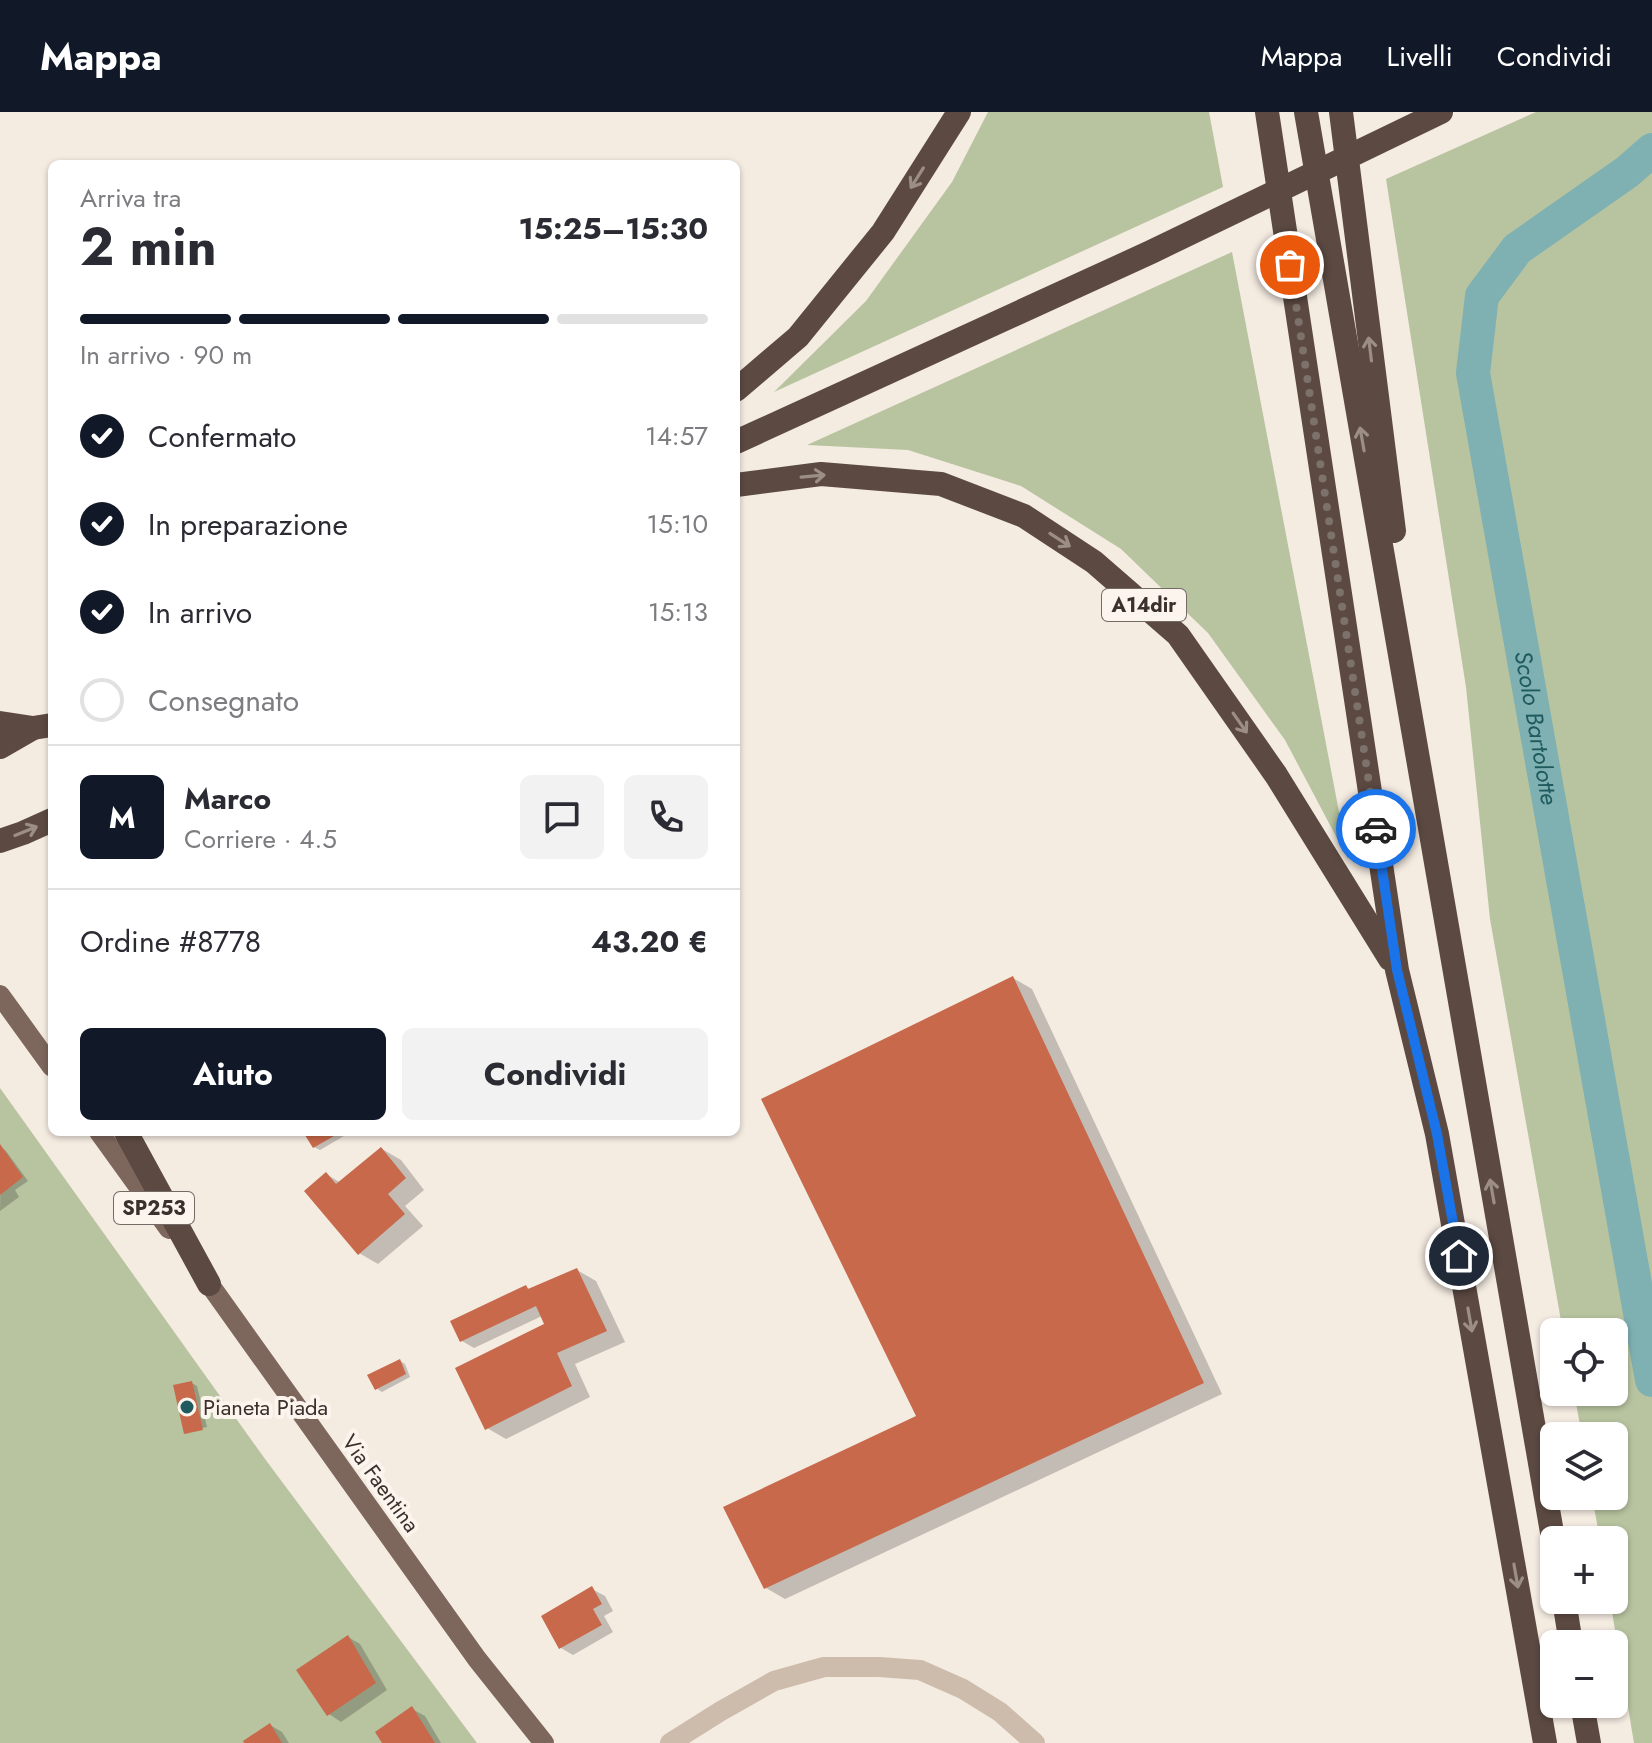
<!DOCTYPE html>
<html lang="it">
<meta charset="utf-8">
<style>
body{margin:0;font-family:Jost,sans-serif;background:#f2f2f3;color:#2b2b33;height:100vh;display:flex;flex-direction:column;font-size:30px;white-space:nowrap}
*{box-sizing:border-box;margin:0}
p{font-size:26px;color:#7c7c81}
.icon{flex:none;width:44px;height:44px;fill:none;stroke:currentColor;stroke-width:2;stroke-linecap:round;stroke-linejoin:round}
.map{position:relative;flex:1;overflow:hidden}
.sheet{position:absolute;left:48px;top:48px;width:692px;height:976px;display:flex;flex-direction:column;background:#fff;border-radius:12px;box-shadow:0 2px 6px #0004}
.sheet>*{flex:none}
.controls{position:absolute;left:1540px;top:1206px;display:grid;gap:16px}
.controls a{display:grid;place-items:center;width:88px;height:88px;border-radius:12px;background:#fff;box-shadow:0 2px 6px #0004;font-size:40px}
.pin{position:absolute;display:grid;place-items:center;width:68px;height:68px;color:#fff;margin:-34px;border:4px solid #fff;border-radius:50%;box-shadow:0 2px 8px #0007}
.courier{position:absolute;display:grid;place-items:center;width:80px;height:80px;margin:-40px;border:6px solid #1a73e8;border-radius:50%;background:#fff;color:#222;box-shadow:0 2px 10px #0007}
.head em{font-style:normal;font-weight:700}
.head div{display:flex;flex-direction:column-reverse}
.head{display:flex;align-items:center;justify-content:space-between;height:136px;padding:0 32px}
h1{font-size:52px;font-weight:700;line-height:60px}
.bar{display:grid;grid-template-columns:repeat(4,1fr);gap:12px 8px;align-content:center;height:96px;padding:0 32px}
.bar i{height:10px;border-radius:6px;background:#e1e1e2}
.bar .current{background:#111827}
.bar p{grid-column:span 4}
.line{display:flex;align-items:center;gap:20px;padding:0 32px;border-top:2px solid #e1e1e2}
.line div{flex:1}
.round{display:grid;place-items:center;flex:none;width:84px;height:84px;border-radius:12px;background:#f2f2f3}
ol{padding:0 32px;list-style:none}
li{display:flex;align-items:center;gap:24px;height:88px}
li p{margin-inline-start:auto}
li .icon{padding:8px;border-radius:50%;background:#111827;color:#fff;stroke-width:4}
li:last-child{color:#7c7c81}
li i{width:44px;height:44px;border:4px solid #e1e1e2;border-radius:50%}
.button{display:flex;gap:16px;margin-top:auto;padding:16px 32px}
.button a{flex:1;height:92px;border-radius:12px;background:#111827;color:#fff;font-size:32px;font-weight:700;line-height:92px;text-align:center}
.button a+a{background:#f2f2f3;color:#2b2b33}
header{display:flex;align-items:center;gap:48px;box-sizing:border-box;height:112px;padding:0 40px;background:#111827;color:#fff}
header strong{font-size:38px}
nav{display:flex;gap:44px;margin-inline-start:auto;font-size:28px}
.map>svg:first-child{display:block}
.green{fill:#b8c4a0}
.shadow{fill:#0003}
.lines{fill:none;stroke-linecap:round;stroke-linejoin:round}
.canal{stroke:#7fb0b2;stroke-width:34}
.building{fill:#c8694b}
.street{stroke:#cdbbac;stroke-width:20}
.primary{stroke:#7d675c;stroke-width:20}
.highway{stroke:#5c4a42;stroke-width:24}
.oneway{stroke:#9c8e87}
.done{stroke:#7c716b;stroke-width:8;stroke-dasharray:0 14.4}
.route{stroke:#1a73e8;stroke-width:10}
.poi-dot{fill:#1f5a5e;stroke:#fbf5ee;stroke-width:3}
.labels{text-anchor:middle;stroke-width:8;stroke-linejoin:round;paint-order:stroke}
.shield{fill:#fbf5ee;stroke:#756b66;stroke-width:2}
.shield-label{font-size:20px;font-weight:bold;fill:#3b302b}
.poi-label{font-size:22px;fill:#3b302b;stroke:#fbf5ee;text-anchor:start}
.street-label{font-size:22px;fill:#3b302b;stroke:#fbf5ee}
.water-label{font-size:24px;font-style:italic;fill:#1f5a5e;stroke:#fbf5ee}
</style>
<header>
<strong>Mappa</strong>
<nav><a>Mappa</a><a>Livelli</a><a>Condividi</a></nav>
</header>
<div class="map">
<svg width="1652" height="1631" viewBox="0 0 1652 1631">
<rect width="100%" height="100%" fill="#f4ebe1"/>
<g class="green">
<path d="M 988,0 L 1209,0 L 1223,75 L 774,280 L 866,189 L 952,70 Z"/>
<path d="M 1536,0 L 1652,0 L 1652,1631 L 1634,1631 L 1610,1488 L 1614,1488 L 1614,1428 L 1600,1428 L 1592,1384 L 1614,1384 L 1614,1324 L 1582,1324 L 1574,1280 L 1614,1280 L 1614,1220 L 1563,1220 L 1490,807 L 1466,575 L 1386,67 Z"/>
<path d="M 1232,140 L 1348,747 L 1285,628 L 1208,521 L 1121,437 L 1021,374 L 908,338 L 807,333 Z"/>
<path d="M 0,976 L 265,1347 L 477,1631 L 0,1631 Z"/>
</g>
<g class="shadow">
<path d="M 1013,866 L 1032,877 L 1222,1282 L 785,1487 L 766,1476 L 918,1305 Z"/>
<path d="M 305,1020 L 342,1020 L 344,1024 L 320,1038 L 314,1035 Z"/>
<path d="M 1,1035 L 6,1039 L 28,1069 L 15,1078 L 19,1085 L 0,1099 Z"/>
<path d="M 382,1037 L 401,1048 L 424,1078 L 405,1094 L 423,1114 L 378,1152 L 359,1141 L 326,1062 L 341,1071 Z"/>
<path d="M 577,1158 L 596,1169 L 625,1230 L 575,1252 L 590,1285 L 506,1327 L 487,1316 L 547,1213 L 542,1204 L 474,1236 L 462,1229 L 526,1175 L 531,1178 Z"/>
<path d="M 400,1249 L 405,1252 L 410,1265 L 382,1280 L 376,1276 Z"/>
<path d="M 192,1271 L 197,1274 L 207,1315 L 188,1319 L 188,1322 L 186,1321 Z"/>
<path d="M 592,1477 L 605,1484 L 613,1499 L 604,1504 L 613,1520 L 573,1543 L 561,1536 Z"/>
<path d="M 348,1525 L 360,1532 L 387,1578 L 341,1610 L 329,1602 Z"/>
<path d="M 412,1597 L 425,1604 L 441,1631 L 385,1631 Z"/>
<path d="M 270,1613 L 282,1620 L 289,1631 L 246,1631 Z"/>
</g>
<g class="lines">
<path class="canal" id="s1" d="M 1652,38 L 1627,60 L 1517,137 L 1482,184 L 1473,261 L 1652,1268"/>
</g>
<g class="building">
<path d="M 1013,864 L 1204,1271 L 764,1477 L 723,1395 L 916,1304 L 761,987 Z"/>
<path d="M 303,1020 L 341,1020 L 313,1036 Z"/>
<path d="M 0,1032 L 23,1065 L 0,1083 Z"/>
<path d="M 381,1035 L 406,1066 L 388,1082 L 405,1102 L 358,1143 L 304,1079 L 326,1060 L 336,1072 Z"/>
<path d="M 577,1156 L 607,1219 L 557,1241 L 572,1274 L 485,1318 L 455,1256 L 544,1212 L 536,1194 L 460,1230 L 450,1209 L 526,1173 L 528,1177 Z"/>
<path d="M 400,1247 L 406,1262 L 375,1278 L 367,1263 Z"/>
<path d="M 192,1269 L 203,1318 L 184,1322 L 173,1273 Z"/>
<path d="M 592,1474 L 602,1492 L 593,1497 L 602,1513 L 559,1537 L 541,1504 Z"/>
<path d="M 348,1523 L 376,1571 L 327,1604 L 296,1558 Z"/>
<path d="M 412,1594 L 435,1631 L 382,1631 L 375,1620 Z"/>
<path d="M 270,1611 L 282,1631 L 244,1631 L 243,1629 Z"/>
</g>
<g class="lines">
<path class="street" d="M 670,1631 L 721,1599 L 774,1569 L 824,1555 L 879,1555 L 920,1558 L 963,1577 L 1000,1600 L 1035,1631"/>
<g class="primary">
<path d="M 0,883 L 52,955"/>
<path d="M 99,1020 L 169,1117"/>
<path d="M 200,1159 L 477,1547 L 544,1631"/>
</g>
<g class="highway">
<path d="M 1267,0 L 1397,858 L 1437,1022 L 1545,1631"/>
<path d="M 1306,0 L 1554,1432"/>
<path d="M 1341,0 L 1394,419"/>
<path d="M 736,278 L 798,225 L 883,120 L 959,0"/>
<path d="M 736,330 L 1151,140 L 1441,0"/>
<path d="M 736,373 L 821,362 L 941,372 L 1024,404 L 1094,450 L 1178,523 L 1276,663 L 1390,847"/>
<path d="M 0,611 L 33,616 L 52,613"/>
<path d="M 0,635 L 33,616"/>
<path d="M 0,729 L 23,721 L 52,708"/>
<path d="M 126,1020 L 209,1172"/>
<path d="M 1564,1488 L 1571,1532"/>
<path d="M 1582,1592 L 1589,1631"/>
</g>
</g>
<defs><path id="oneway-shaft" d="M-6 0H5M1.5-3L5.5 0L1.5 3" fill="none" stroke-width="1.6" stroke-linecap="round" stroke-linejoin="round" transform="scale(2)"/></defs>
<g class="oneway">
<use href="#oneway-shaft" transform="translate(917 66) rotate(122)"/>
<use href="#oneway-shaft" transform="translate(1370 237) rotate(-97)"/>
<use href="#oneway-shaft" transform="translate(1362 327) rotate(-100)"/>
<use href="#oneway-shaft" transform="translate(813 364) rotate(-5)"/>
<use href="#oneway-shaft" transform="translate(1060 428) rotate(33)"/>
<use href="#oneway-shaft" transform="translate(1240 611) rotate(55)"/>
<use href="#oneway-shaft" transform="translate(26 719) rotate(-22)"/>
<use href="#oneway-shaft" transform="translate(1492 1079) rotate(-100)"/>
<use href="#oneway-shaft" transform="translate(1470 1208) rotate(80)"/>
<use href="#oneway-shaft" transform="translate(1516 1464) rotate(80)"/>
</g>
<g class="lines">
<path class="done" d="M 1290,153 L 1376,717"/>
<path class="route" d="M 1376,717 L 1397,858 L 1437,1022 L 1459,1144"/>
</g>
<circle class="poi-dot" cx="187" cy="1295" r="8"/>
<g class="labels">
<g class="shield">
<rect x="1102" y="477" width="84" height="32" rx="6"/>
<rect x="114" y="1080" width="80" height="32" rx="6"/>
</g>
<g class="shield-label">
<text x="1144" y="500">A14dir</text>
<text x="154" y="1103">SP253</text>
</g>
<g class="poi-label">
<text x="203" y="1303">Pianeta Piada</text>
</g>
<g class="street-label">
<text transform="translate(381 1371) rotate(54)" y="8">Via Faentina</text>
</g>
<g class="water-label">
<text dy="8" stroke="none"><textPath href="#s1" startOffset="664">Scolo Bartolotte</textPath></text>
</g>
</g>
</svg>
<div class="controls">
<a><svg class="icon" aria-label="locate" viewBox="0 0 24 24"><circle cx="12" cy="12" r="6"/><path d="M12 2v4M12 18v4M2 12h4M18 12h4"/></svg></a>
<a><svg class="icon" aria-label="layers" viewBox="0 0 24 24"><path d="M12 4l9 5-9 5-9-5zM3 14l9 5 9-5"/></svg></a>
<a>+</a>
<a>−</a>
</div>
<div class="pin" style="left:1290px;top:153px;background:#ea580c"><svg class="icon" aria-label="bag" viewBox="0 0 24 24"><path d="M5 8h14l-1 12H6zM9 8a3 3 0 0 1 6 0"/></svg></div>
<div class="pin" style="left:1459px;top:1144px;background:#1f2937"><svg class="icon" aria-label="home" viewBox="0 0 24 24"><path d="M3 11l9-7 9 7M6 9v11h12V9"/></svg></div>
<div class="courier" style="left:1376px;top:717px"><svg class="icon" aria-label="car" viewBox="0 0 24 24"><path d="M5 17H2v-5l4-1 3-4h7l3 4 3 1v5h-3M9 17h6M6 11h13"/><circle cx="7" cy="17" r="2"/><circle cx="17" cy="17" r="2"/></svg></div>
<section class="sheet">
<div class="head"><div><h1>2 min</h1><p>Arriva tra</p></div><em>15:25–15:30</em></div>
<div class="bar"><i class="current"></i><i class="current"></i><i class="current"></i><i></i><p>In arrivo · 90 m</p></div>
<ol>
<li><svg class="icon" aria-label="check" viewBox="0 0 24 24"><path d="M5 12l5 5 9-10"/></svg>Confermato<p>14:57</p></li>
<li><svg class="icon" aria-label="check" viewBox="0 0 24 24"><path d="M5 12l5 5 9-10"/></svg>In preparazione<p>15:10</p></li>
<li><svg class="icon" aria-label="check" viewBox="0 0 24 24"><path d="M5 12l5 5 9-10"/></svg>In arrivo<p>15:13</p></li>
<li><i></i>Consegnato</li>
</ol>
<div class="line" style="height:144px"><b class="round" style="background:#111827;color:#fff">M</b><div><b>Marco</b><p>Corriere · 4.5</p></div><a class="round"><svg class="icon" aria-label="chat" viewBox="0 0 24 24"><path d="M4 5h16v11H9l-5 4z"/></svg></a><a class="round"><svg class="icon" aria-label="phone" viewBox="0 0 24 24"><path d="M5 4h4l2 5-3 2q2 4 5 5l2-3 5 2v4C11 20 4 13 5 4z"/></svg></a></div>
<div class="line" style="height:104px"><div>Ordine #8778</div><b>43.20 €</b></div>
<div class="button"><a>Aiuto</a><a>Condividi</a></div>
</section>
</div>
